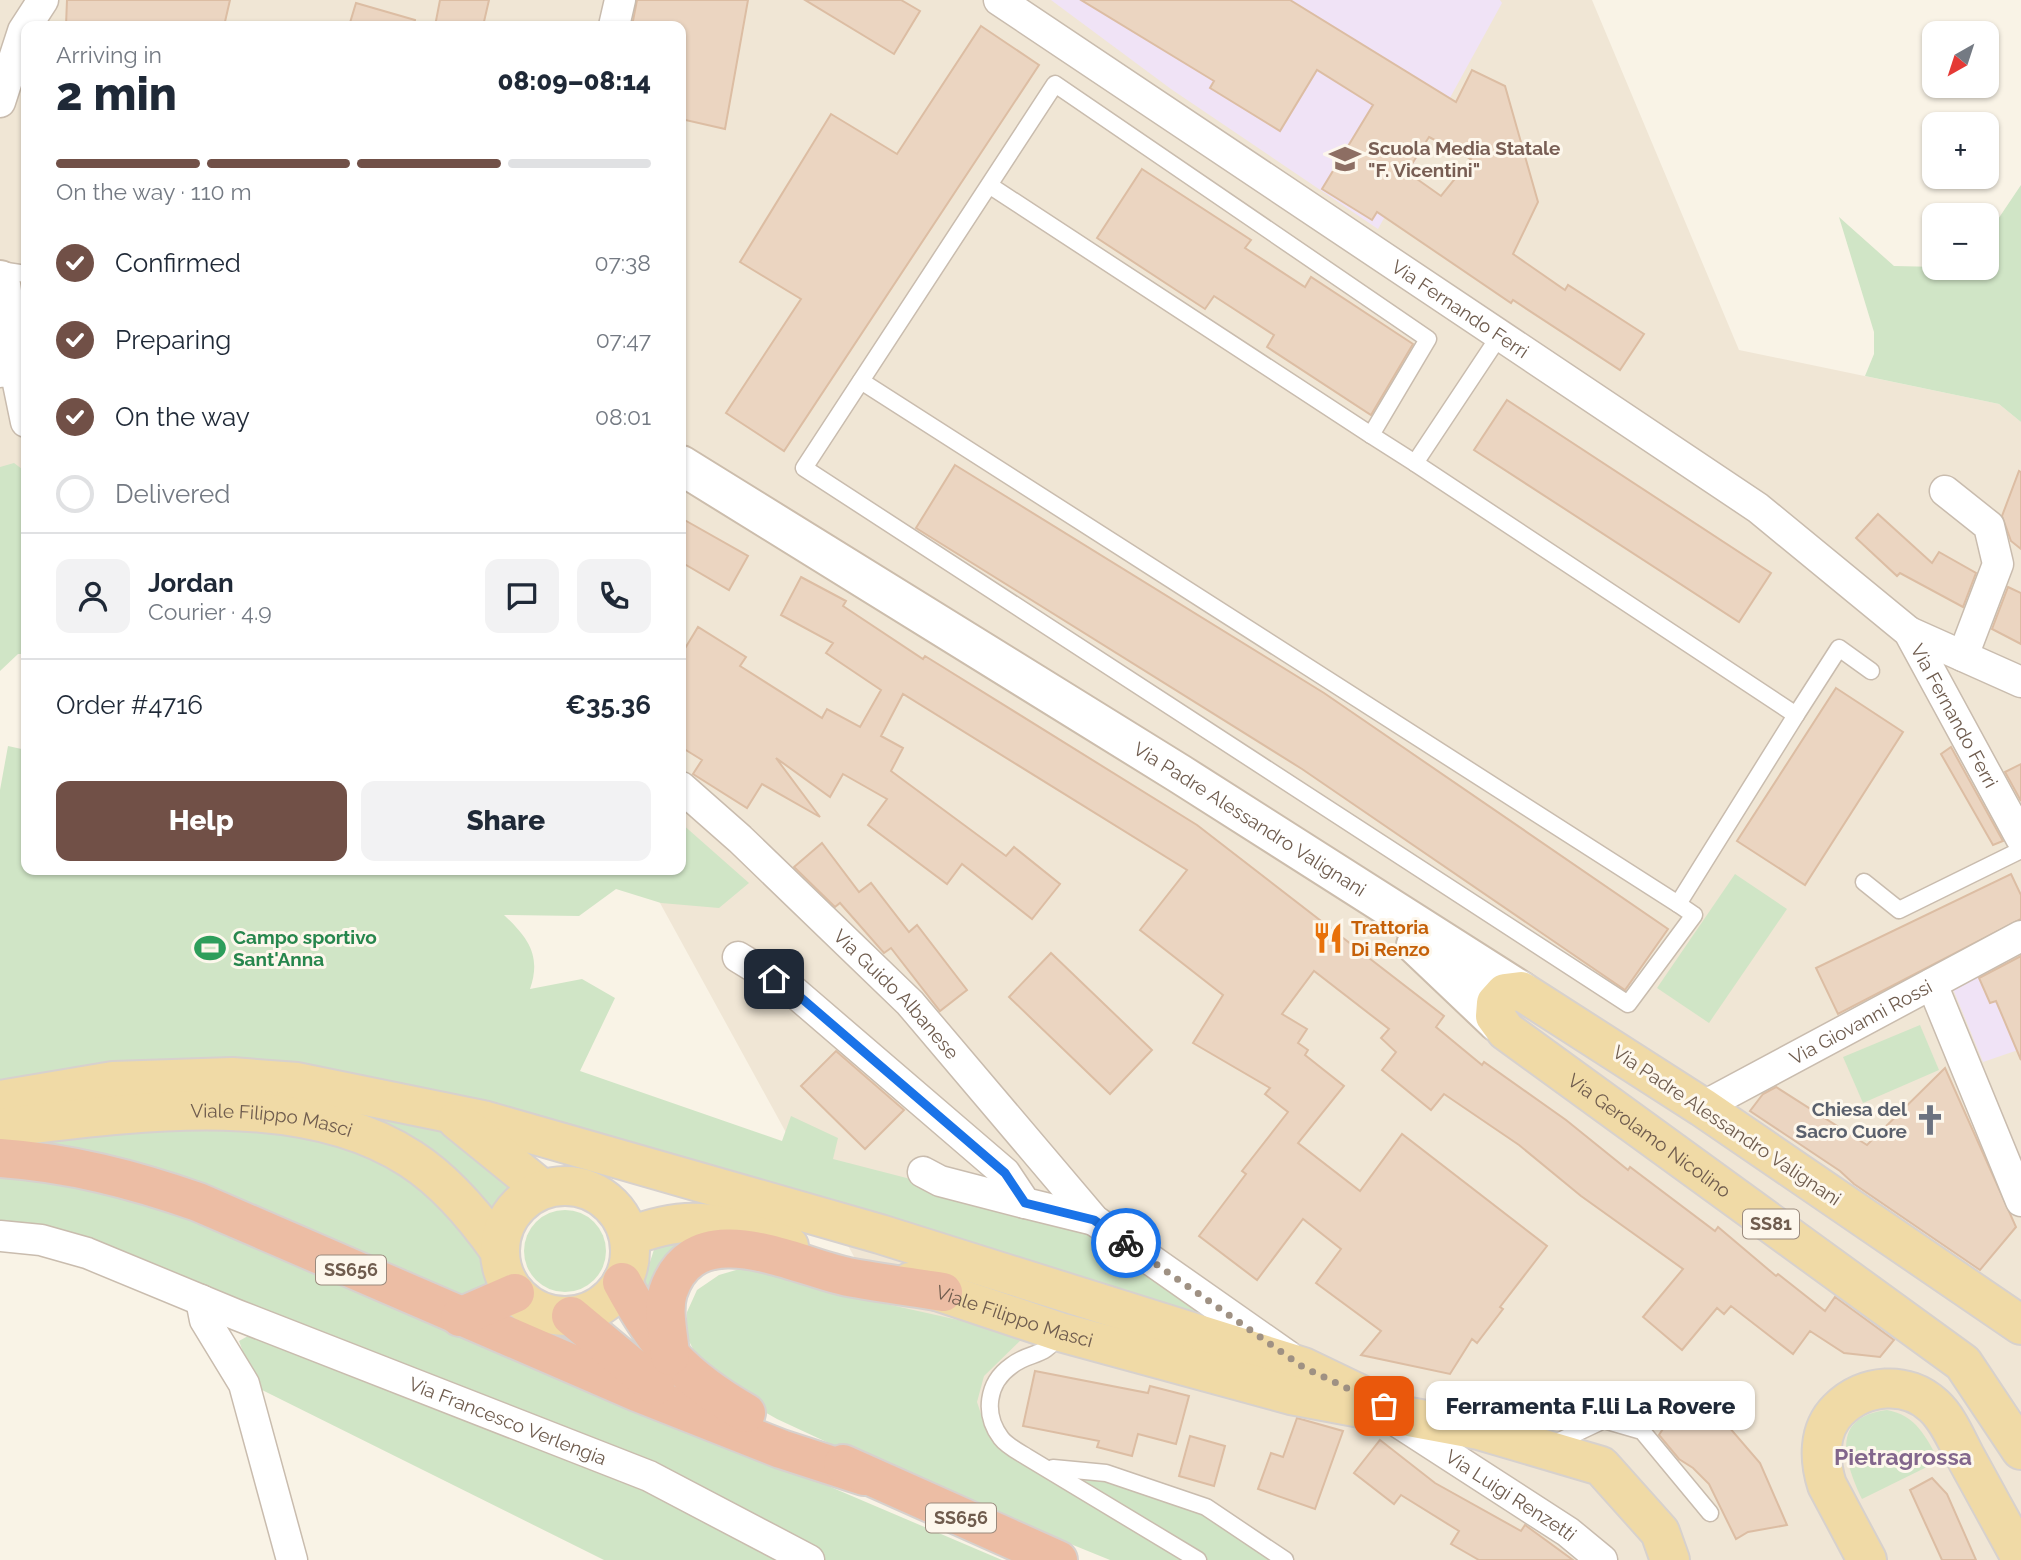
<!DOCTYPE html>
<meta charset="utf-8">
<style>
body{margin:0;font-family:Raleway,sans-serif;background:#f2f2f3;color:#1f2937;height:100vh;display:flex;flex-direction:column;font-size:26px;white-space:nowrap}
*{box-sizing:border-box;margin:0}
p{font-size:23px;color:#747a83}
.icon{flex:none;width:38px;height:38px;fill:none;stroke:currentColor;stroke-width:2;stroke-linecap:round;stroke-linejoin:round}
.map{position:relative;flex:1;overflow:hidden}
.panel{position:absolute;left:21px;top:21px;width:665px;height:854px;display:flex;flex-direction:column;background:#fff;border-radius:14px;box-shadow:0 2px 5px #0004}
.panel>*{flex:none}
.needle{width:46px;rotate:219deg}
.buttons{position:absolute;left:1922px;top:21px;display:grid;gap:14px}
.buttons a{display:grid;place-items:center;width:77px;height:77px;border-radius:14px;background:#fff;box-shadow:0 2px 5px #0004;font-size:35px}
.pin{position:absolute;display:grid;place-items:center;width:60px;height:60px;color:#fff;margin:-30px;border-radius:14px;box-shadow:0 4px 10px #0006}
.courier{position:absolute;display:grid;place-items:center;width:70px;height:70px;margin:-35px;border:5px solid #1a73e8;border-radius:50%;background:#fff;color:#222;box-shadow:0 2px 9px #0007}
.bubble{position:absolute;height:49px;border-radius:14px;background:#fff;box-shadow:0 2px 5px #0004;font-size:23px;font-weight:800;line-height:49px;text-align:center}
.summary em{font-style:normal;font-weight:800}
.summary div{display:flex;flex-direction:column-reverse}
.summary{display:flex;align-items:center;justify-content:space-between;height:119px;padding:0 35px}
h1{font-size:46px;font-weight:800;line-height:52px}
.bar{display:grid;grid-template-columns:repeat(4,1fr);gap:10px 7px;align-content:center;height:84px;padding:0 35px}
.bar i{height:9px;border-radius:5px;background:#e0e1e3}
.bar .current{background:#715047}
.bar p{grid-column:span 4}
.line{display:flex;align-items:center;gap:18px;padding:0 35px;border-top:2px solid #e0e1e3}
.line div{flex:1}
.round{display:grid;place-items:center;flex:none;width:74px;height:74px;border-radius:14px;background:#f2f2f3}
ol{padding:0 35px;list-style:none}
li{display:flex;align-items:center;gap:21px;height:77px}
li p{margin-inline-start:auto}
li .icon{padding:7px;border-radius:50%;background:#715047;color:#fff;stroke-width:4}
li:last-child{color:#747a83}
li i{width:38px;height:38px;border:4px solid #e0e1e3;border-radius:50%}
.cta{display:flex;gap:14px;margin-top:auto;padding:14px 35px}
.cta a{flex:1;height:80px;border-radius:14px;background:#715047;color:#fff;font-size:28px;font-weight:800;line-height:80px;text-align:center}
.cta a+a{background:#f2f2f3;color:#1f2937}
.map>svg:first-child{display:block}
.residential{fill:#f0e6d5}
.education{fill:#f0e3f6}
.green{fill:#d0e5c6}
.building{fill:#ebd5c1;stroke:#dcbda3;stroke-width:2;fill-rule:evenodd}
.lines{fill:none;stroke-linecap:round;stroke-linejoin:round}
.lane-casing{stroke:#c9bcae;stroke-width:19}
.street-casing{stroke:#c9bcae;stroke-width:33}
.secondary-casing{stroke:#ccbdac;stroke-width:42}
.primary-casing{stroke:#d7d1cd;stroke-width:42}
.highway-casing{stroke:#d7d1cd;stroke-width:42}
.lane{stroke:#fff;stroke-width:16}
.street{stroke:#fff;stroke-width:30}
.secondary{stroke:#fff;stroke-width:38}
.primary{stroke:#f0daa6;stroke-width:38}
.highway{stroke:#ecbda4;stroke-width:38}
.done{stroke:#9f9183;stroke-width:7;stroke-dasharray:0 12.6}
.route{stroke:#1a73e8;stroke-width:9}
.labels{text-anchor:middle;stroke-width:6;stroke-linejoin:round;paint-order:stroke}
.shield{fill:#fdf7ec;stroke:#9a8a7d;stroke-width:2}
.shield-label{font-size:18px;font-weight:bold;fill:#6f5c4e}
.education-label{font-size:19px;font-weight:bold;fill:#785e54;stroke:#fdf7ec;text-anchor:start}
.street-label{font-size:19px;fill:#6f5c4e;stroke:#fdf7ec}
.food-label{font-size:19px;font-weight:bold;fill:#c56008;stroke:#fdf7ec;text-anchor:start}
.leisure-label{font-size:19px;font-weight:bold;fill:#27864d;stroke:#fdf7ec;text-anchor:start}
.worship-label{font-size:19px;font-weight:bold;fill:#5b616d;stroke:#fdf7ec;text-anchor:end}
.quarter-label{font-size:23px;font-weight:bold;fill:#82668c;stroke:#fdf7ec}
</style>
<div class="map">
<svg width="2021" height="1560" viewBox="0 0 2021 1560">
<rect width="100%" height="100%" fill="#f9f3e6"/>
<path class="residential" d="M 0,0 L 1592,0 L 1739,350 L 1999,404 L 2021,422 L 2021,1560 L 1153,1560 L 1064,1507 L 919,1375 L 643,872 L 681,870 L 681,26 L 26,26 L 26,557 L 0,549 Z"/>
<g class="education">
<path d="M 1051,0 L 1500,0 L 1502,3 L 1378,229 L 1171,89 Z"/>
<path d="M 2021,957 L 2021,1049 L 1983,1062 L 1953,989 Z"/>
</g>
<g class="green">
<path d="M 2021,185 L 2021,422 L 1999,404 L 1865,376 L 1874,354 L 1874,332 L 1839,217 L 1894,266 L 1986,268 L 1986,237 Z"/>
<path d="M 14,463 L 26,472 L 26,654 L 18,654 L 0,671 L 0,467 Z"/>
<path d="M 8,746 L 26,750 L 26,870 L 681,870 L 681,823 L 749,883 L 719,908 L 661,903 L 616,889 L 579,916 L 504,915 C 527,937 542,955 530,989 L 582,979 L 615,998 L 580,1071 L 782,1141 L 791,1116 L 838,1138 L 833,1159 L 1092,1226 L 1205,1306 L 1209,1324 L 521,1121 L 0,1086 L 0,790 Z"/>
<path d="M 1735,874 L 1787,909 L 1709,1023 L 1657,988 Z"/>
<path d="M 1920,1025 L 1939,1070 L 1863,1103 L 1843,1057 Z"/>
<path d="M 388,1113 L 443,1129 L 518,1184 L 498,1199 L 488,1214 L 342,1116 Z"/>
<path d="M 285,1126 L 396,1163 L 481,1248 L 487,1281 L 508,1312 L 519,1322 L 546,1333 L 571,1336 L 596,1352 L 0,1138 L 31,1132 Z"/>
<path d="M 0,1163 L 122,1185 L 1002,1560 L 604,1560 L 256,1387 L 239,1341 L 277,1320 L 0,1227 Z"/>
<circle cx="565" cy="1251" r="41"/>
<path d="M 702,1232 L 645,1295 L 645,1278 L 656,1243 Z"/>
<path d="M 743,1268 L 773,1269 L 855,1297 L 1026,1335 L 984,1376 L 977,1402 L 988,1435 L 1013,1456 L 1112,1478 L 1193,1506 L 1277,1560 L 1110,1560 L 876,1465 L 777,1419 L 729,1392 L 703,1369 L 686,1335 L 687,1312 L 697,1290 L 719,1275 Z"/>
<path d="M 1887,1410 C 1916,1415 1926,1437 1939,1461 L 1862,1499 C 1845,1462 1829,1417 1887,1410 Z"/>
</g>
<g class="building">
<path d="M 67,0 L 230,0 L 224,26 L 66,26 Z"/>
<path d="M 440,0 L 489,0 L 483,26 L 435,26 Z"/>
<path d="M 637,0 L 748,0 L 725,129 L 681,119 L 681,26 L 632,26 Z"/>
<path d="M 805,0 L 901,0 L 920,11 L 894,54 Z"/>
<path d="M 1081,0 L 1290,0 L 1456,102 L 1472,70 L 1505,86 L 1538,202 L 1513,254 L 1565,290 L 1568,285 L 1644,334 L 1620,370 L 1513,300 L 1511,303 L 1377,212 L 1372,220 L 1322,189 L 1373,105 L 1317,70 L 1280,131 L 1210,88 L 1214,81 ZM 1429,137 L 1471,159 L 1441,196 L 1407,172 Z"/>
<path d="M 356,3 L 415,20 L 414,26 L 349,26 Z"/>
<path d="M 981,26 L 1039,65 L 784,451 L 726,413 L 801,299 L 740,262 L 831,114 L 897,154 Z"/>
<path d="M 1142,169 L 1251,240 L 1245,248 L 1305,287 L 1311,277 L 1413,344 L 1371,415 L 1267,347 L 1274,335 L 1214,296 L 1205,309 L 1097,238 Z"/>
<path d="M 1507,400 L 1771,573 L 1739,622 L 1474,450 Z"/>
<path d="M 955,465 L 1324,693 L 1668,929 L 1625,990 L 1302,769 L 916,528 Z"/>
<path d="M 2019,471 L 2021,472 L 2021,549 L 2011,541 L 2002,516 Z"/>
<path d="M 1878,514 L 1932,563 L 1939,552 L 1976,573 L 1963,607 L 1900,573 L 1897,576 L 1856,538 Z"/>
<path d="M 681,518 L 748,556 L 729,590 L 681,562 Z"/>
<path d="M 801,577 L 846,601 L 843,606 L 923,659 L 925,656 L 1197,825 L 1444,1016 L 1436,1027 L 1482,1065 L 1484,1062 L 1566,1120 L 1628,1170 L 1630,1167 L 1715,1231 L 1718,1227 L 1776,1276 L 1778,1274 L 1825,1311 L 1835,1297 L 1894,1340 L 1880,1357 L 1844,1353 L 1810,1331 L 1793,1354 L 1731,1306 L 1724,1314 L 1717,1308 L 1682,1350 L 1643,1317 L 1683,1269 L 1581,1196 L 1519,1145 L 1444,1094 L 1431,1110 L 1382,1070 L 1396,1052 L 1381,1038 L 1389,1029 L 1314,971 L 1282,1014 L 1307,1029 L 1298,1043 L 1308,1050 L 1305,1055 L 1344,1086 L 1298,1143 L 1360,1191 L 1402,1134 L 1547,1246 L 1500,1307 L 1503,1309 L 1477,1343 L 1472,1339 L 1450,1374 L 1361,1355 L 1381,1331 L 1316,1283 L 1341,1249 L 1303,1219 L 1257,1280 L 1199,1236 L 1246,1174 L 1242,1171 L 1288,1112 L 1265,1094 L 1270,1088 L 1193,1043 L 1223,995 L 1140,930 L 1187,870 L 903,694 L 881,736 L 903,748 L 891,771 L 1006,856 L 1014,847 L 1060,884 L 1032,919 L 962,864 L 947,884 L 868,825 L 887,799 L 843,774 L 830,797 L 776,758 L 820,817 L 762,784 L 747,808 L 693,774 L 702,760 L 681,747 L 681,655 L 698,627 L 746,657 L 740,666 L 822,718 L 827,709 L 860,727 L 881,690 L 826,653 L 833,643 L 781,615 Z"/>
<path d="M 2008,587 L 2021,593 L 2021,644 L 1992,629 Z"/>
<path d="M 1836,688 L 1903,732 L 1805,885 L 1737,841 Z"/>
<path d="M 1951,747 L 2003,841 L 1993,845 L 1941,754 Z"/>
<path d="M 2021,764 L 2021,801 L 2005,772 Z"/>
<path d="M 822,843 L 859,892 L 871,883 L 909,932 L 917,925 L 967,990 L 940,1011 L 891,948 L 884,953 L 840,903 L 835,907 L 794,867 Z"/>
<path d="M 2011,874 L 2021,895 L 2021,919 L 1838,1014 L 1816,968 Z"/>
<path d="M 1051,953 L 1152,1050 L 1110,1094 L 1009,997 Z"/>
<path d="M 2021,956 L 2021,1060 L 1996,1001 L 1990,1003 L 1979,978 Z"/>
<path d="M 836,1051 L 904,1110 L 865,1149 L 801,1086 Z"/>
<path d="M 1945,1068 L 2016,1227 L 1980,1270 L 1854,1184 L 1840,1171 L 1750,1111 L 1763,1094 L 1776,1087 L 1867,1145 Z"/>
<path d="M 1035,1371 L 1148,1393 L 1150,1386 L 1189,1396 L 1176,1444 L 1138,1434 L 1132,1456 L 1097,1447 L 1099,1441 L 1023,1426 Z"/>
<path d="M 1679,1404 L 1729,1427 L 1760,1463 L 1787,1525 L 1748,1532 L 1736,1539 L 1709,1484 L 1693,1468 L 1679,1459 L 1659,1435 Z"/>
<path d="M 1297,1418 L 1343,1431 L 1315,1509 L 1258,1489 L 1271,1453 L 1283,1457 Z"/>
<path d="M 1190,1436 L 1225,1446 L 1214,1486 L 1179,1476 Z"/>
<path d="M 1380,1440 L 1435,1483 L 1521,1531 L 1525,1525 L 1573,1560 L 1479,1560 L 1451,1544 L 1459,1531 L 1401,1495 L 1394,1504 L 1354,1473 Z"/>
<path d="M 1932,1478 L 1947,1494 L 1976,1560 L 1942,1560 L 1910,1490 Z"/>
</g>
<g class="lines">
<defs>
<g id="lane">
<path d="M 989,185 L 1371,435 L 1428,339 L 1055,84 L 804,468 L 1628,1004 L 1694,915 L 1678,904"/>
<path d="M 0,270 L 26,274"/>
<path d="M 861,381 L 1678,904 L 1796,715 L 1415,463 L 1500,335"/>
<path d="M 1371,435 L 1415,463"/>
<path d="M 1796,715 L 1839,648 L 1871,671"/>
<path d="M 1864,882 L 1899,910 L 2021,850"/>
<path d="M 1059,1333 C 1044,1360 1031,1350 1011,1366 C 987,1383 983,1414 1001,1438 C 1007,1446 1019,1452 1027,1457 L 1198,1560"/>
<path d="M 1551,1445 L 1604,1420 L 1642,1431 L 1710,1513"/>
<path d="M 1053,1468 L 1106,1473 L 1206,1507 L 1285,1560"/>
</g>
<g id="street">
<path id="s1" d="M 999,0 L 1758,508 L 1909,632 L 2021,838"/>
<path d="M 614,26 L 620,0"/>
<path d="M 0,102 L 23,31 L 43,0"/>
<path d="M 0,372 L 14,364 L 26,422"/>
<path d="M 1945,491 L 1989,526 L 1998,564 L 1963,656"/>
<path d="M 1909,632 L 2021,682"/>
<path id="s2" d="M 681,787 L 740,839 L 910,1003 L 1094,1220 L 1288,1356"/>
<path d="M 738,957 L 792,990 L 1005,1173 L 1025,1203 L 1094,1220"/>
<path d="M 1932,984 L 2021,1201"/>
<path id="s3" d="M 1702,1107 L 2021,936"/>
<path d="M 923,1172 L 940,1181 L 1025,1203"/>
<path id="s4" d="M 0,1236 L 41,1240 L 87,1253 L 237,1315 L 649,1476 L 809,1560"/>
<path d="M 201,1300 L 205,1320 L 244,1384 L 292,1560"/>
<path id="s5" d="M 1390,1417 L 1568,1532 L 1602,1560"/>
</g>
<g id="secondary">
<path d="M 0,280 C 7,307 0,362 26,370"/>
<path id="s6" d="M 681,465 L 1180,774 L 1521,991"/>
<path d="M 1416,945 L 1497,1022"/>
</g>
<g id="primary">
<path d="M 0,1100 L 113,1081 L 232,1077 L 297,1082 L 483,1120 L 880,1234 L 1303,1367 L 1405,1416"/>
<path d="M 457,1120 L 542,1189"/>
<path id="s7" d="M 0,1128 C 125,1113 300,1086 411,1159 C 445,1181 475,1216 499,1250"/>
<circle cx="565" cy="1251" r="65"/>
<path d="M 629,1237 C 695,1210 724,1226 789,1246"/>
<path id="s8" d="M 910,1282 L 1060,1332 L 1291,1395 L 1479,1430 L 1601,1466 L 1660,1532 L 1670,1560"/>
<path id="s9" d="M 2021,1325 L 1702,1107 L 1521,991 L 1505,993 L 1496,1003 L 1495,1016 L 1506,1031 L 1963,1363 L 2021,1450"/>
<path d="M 1867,1560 L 1827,1485 C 1819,1460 1818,1430 1838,1410 C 1864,1384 1907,1380 1934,1406 C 1948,1419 1956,1439 1965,1456 C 1984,1490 2002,1524 2021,1558"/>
</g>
<g id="highway">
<path d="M 0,1158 C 70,1163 132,1179 198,1202 L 637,1392 L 781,1449 L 864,1476"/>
<path d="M 622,1282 C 657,1347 682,1376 746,1413"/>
<path d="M 571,1316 L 655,1386"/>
<path d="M 460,1317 L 515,1293"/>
<path d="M 670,1356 C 669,1336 662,1312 668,1292 C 695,1211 795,1266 848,1277 C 880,1283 912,1287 943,1292"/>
<path d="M 843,1464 L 1058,1560"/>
</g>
</defs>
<use href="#lane" class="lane-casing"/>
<use href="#street" class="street-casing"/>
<use href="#secondary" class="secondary-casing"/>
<use href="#primary" class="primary-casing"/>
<use href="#highway" class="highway-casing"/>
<use href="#lane" class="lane"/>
<use href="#street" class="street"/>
<use href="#secondary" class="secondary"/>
<use href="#primary" class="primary"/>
<use href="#highway" class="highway"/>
</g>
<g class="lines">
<path class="done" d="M 1126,1243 L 1303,1367 L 1384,1406"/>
<path class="route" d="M 774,979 L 792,990 L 1005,1173 L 1025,1203 L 1094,1220 L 1126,1243"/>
</g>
<defs>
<symbol id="school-bare" viewBox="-9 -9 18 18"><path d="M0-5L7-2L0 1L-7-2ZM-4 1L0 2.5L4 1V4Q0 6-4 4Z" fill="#8d6e63" stroke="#fdf7ec" stroke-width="2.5" paint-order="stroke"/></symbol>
<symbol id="restaurant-bare" viewBox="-9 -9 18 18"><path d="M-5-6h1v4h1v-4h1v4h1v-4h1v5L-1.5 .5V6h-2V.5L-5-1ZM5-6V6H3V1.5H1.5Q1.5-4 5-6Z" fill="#e8710a" stroke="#fdf7ec" stroke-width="2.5" paint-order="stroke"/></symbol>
<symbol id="stadium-bare" viewBox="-9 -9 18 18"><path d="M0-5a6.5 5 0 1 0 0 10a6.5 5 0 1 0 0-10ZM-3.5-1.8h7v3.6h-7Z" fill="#2e9e5b" stroke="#fdf7ec" stroke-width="2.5" paint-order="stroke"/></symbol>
<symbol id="church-bare" viewBox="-9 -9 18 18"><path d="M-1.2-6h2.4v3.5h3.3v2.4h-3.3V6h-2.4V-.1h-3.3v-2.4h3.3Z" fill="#6b7280" stroke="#fdf7ec" stroke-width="2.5" paint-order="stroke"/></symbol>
</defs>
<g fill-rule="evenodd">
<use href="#school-bare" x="1323" y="137" width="44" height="44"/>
<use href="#restaurant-bare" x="1306" y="916" width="44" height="44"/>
<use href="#stadium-bare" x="188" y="926" width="44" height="44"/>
<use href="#church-bare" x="1908" y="1098" width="44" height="44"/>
</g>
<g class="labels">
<g class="shield">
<rect x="1743" y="1209.5" width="56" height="29" rx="5"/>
<rect x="316" y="1255.5" width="70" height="29" rx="5"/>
<rect x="926" y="1503.5" width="70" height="29" rx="5"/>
</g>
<g class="shield-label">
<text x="1771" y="1230">SS81</text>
<text x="351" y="1276">SS656</text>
<text x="961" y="1524">SS656</text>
</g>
<g class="education-label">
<text x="1368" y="155">Scuola Media Statale<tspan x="1368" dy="22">"F. Vicentini"</tspan></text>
</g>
<g class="street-label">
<text dy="7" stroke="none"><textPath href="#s1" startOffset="555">Via Fernando Ferri</textPath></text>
<text dy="7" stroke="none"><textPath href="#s1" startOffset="1204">Via Fernando Ferri</textPath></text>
<text dy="7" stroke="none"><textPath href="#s6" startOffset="670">Via Padre Alessandro Valignani</textPath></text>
<text dy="7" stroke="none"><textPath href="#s2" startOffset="299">Via Guido Albanese</textPath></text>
<text dy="7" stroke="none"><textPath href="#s3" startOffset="180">Via Giovanni Rossi</textPath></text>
<text dy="7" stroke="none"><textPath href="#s7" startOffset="273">Viale Filippo Masci</textPath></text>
<text transform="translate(1727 1125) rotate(34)" y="7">Via Padre Alessandro Valignani</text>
<text dy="7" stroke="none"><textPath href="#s9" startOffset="840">Via Gerolamo Nicolino</textPath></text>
<text dy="7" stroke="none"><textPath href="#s8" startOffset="110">Viale Filippo Masci</textPath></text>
<text dy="7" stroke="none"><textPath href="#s4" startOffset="542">Via Francesco Verlengia</textPath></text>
<text dy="7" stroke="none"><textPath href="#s5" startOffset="144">Via Luigi Renzetti</textPath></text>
</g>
<g class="food-label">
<text x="1351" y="934">Trattoria<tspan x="1351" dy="22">Di Renzo</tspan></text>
</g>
<g class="leisure-label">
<text x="233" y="944">Campo sportivo<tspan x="233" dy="22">Sant'Anna</tspan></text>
</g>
<g class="worship-label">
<text x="1907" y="1116">Chiesa del<tspan x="1907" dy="22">Sacro Cuore</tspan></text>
</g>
<g class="quarter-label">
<text x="1903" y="1465">Pietragrossa</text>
</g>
</g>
</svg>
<div class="buttons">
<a><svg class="needle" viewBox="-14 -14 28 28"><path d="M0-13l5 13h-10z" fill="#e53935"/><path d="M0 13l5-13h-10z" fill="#747a83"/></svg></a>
<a>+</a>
<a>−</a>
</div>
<div class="pin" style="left:1384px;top:1406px;background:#ea580c"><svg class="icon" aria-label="bag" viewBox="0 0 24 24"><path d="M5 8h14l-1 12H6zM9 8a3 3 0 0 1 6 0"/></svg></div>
<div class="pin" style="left:774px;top:979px;background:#1f2937"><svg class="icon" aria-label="home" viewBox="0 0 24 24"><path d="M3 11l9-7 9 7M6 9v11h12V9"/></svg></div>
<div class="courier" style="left:1126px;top:1243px"><svg class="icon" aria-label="bike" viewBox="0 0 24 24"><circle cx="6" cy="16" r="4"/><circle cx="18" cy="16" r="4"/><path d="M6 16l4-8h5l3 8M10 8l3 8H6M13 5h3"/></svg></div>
<div class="bubble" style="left:1426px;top:1381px;width:329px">Ferramenta F.lli La Rovere</div>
<section class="panel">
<div class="summary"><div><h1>2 min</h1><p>Arriving in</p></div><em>08:09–08:14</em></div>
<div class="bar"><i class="current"></i><i class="current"></i><i class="current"></i><i></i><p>On the way · 110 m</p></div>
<ol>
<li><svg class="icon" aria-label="check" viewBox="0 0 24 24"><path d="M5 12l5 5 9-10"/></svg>Confirmed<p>07:38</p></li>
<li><svg class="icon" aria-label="check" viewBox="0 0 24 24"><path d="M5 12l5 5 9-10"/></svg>Preparing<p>07:47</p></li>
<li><svg class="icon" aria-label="check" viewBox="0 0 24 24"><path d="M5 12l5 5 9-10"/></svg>On the way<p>08:01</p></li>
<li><i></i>Delivered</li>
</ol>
<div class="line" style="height:126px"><a class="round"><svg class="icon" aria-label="person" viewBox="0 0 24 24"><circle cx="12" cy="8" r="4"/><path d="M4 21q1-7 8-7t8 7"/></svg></a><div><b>Jordan</b><p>Courier · 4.9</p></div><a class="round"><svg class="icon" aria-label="chat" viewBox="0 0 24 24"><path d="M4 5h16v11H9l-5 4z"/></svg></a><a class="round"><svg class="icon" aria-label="phone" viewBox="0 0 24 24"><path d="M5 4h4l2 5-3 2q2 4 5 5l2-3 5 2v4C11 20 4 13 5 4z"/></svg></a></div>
<div class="line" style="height:91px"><div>Order #4716</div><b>€35.36</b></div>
<div class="cta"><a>Help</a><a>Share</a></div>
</section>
</div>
